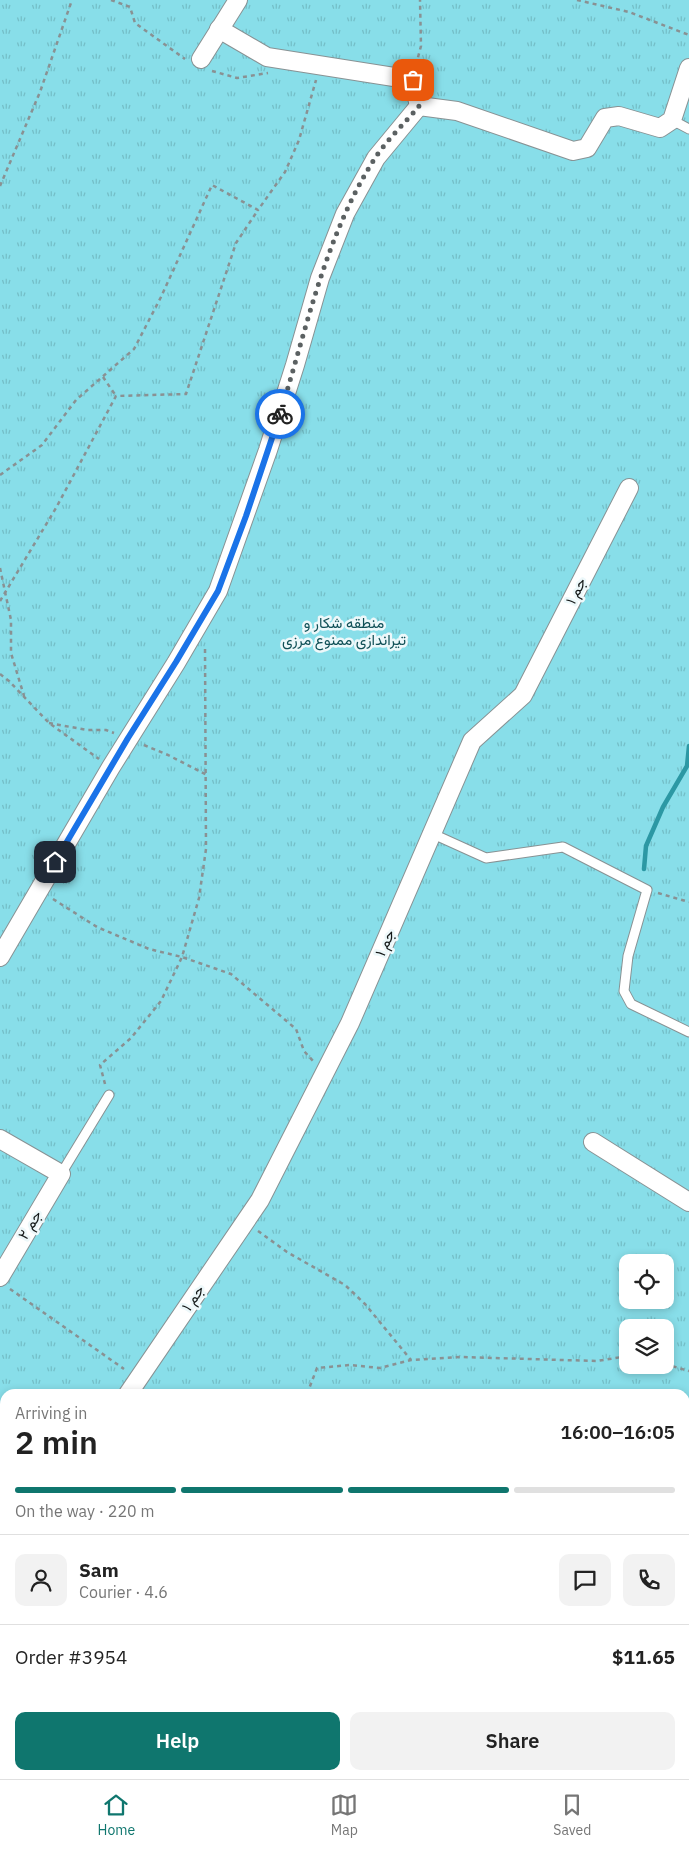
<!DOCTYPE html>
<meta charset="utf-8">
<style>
body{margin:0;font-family:"IBM Plex Sans",Vazirmatn,sans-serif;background:#f2f2f2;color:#222;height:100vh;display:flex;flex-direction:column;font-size:19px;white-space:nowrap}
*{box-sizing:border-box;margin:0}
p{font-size:16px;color:#767676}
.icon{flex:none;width:28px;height:28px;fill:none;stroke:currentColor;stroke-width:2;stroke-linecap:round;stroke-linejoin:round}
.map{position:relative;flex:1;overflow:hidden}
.side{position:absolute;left:0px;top:1389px;width:690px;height:391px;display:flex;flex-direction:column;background:#fff;border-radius:15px 15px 0 0;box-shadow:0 2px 8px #0003}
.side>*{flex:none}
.fabs{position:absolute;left:619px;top:1254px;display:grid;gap:10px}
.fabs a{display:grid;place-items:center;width:55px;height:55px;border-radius:10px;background:#fff;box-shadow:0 2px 8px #0003;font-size:25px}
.pin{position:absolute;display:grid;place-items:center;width:42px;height:42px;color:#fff;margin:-21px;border-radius:10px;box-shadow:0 2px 8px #0006}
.courier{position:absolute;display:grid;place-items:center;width:50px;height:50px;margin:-25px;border:4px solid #1a73e8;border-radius:50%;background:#fff;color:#222;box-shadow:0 1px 6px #0007}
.head em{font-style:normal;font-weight:600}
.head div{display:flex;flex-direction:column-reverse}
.head{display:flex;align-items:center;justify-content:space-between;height:85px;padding:0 15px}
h1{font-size:32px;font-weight:600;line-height:38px}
.bar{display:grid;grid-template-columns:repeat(4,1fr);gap:8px 5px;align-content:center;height:60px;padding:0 15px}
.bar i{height:6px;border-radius:4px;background:#e0e0e0}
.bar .selected{background:#0f766e}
.bar p{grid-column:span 4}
.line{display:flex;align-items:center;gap:12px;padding:0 15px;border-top:1px solid #e0e0e0}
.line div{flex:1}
.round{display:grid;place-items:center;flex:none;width:52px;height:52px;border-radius:10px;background:#f2f2f2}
.cta{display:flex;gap:10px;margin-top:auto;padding:10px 15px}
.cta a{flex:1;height:58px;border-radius:10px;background:#0f766e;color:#fff;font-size:20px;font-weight:600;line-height:58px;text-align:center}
.cta a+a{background:#f2f2f2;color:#222}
.tabs{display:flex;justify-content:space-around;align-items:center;height:70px;border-top:1px solid #e0e0e0;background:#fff;font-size:14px;color:#767676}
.tabs a{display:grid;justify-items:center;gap:2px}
.tabs .selected{color:#0f766e}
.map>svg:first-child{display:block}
.park{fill:url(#park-tufts);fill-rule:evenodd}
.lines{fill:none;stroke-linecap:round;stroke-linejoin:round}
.stream{stroke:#2c98a4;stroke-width:4.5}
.lane-casing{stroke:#889294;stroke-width:11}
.street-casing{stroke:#889294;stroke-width:20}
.path{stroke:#899193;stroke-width:2.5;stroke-dasharray:4 4;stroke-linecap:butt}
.lane{stroke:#fff;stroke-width:9}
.street{stroke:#fff;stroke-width:18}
.done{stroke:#5b6162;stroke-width:5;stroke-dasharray:0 9}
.route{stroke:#1a73e8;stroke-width:6}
.labels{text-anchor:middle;stroke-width:5;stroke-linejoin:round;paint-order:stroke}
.street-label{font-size:15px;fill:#131717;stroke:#edf8fa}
.park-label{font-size:15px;fill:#105057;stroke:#edf8fa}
</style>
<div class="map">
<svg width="689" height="1779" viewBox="0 0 689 1779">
<defs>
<pattern id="park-tufts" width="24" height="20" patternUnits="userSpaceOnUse" patternTransform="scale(1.25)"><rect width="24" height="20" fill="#88dee9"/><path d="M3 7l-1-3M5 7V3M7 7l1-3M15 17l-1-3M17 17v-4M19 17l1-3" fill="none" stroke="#74bec7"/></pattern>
</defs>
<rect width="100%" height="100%" fill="#e0ebed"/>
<path class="park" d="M 0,0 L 689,0 L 689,1779 L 0,1779 ZM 628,1262 L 665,1262 L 665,1300 L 628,1300 ZM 628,1328 L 665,1328 L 665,1365 L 628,1365 ZM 5,1394 L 685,1394 L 685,1775 L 5,1775 Z"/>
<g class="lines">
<path class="stream" d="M 644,869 L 646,846 L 663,807 L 687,766 L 689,746"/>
<defs>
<g id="lane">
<path d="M 672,120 L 689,129"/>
<path d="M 433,834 L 486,858 L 563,847 L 647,890 L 628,956 L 624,991 L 631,1004 L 689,1032"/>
<path d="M 61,1174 L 109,1095"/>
</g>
<g id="street">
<path d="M 219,29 L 267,57 L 413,80 L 419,106 L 457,111 L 573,151 L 587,148 L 605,118 L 619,116 L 660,128 L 672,120 L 689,68"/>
<path d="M 201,59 L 238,0"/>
<path d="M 0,957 L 111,767 L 176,663 L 218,591 L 268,450 L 295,365 L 320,278 L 345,214 L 376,158 L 419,106"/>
<path d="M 0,1139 L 61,1174 L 0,1277"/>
<path d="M 593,1142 L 689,1202"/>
<path d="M 128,1394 L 260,1200 L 350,1023 L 472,741 L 523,695 L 629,488"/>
<path d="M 685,1447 L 689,1441"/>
<path d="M 0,1580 L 5,1573"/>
<path d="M 0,1747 L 5,1741"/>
<path d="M 54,1775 L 59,1779"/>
<path d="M 219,1775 L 224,1779"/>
<path d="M 382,1775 L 388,1779"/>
<path d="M 557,1775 L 561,1779"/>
<path d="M 429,1779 L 432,1775"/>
</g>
</defs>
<use href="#lane" class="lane-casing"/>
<use href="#street" class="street-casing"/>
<g class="path">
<path d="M 111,0 L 130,7 L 135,23 L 185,59"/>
<path d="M 577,0 L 629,12 L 689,35"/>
<path d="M 416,65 L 421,46 L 420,0"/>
<path d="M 212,71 L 237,78 L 268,73"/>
<path d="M 0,186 L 40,92 L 72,0"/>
<path d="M 103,377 L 116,396"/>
<path d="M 0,475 L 42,445 L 76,400 L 134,349 L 161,297 L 212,185 L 258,210 L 285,172 L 299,140 L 316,80"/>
<path d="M 0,568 L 11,620 L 11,653 L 24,696"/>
<path d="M 0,601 L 56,508 L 116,396 L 186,394 L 236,243 L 258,210"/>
<path d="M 0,674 L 9,681 L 49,723 L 99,759"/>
<path d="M 49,723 L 87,730 L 106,730 L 114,733"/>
<path d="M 144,745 L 168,755 L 207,775"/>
<path d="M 658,893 L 689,902"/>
<path d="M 53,899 L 97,927 L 149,949 L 182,957 L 231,974 L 296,1029 L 304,1051 L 313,1061"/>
<path d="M 105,1084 L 100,1065 L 131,1038 L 161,1001 L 182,957 L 199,898 L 206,849 L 205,647"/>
<path d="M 258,1231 L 287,1252 L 345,1285 L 365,1304 L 411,1360"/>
<path d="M 10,1289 L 124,1369"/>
<path d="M 665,1364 L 689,1371"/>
<path d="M 307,1394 L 317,1368 L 350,1365 L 380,1368 L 411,1360 L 461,1357 L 597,1361 L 628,1356"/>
<path d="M 0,1674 L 5,1678"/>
</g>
<use href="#lane" class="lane"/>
<use href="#street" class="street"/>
</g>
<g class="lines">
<path class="done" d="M 280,414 C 307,328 325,236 375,158 C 387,140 405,123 419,106 L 413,80"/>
<path class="route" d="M 55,862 L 128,738 L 176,662 L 218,591 L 246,516 L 280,414"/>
</g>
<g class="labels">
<g class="street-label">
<text transform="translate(576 591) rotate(-63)" y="5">جم ۱</text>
<text transform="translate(385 943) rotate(-66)" y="5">جم ۱</text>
<text transform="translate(30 1225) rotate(-59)" y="5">جم ۲</text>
<text transform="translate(193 1298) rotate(-56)" y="5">جم ۱</text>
</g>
<g class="park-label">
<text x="344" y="628">منطقه شکار و<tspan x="344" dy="17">تیراندازی ممنوع مرزی</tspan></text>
</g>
</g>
</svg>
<div class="fabs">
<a><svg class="icon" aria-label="locate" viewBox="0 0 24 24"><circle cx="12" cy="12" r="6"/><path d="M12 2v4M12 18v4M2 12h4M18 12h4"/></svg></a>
<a><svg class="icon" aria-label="layers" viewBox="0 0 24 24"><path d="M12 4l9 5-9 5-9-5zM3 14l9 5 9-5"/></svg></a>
</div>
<div class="pin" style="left:413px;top:80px;background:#ea580c"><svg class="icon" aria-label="bag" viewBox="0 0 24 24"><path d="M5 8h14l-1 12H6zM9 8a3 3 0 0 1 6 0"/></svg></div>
<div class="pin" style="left:55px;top:862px;background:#1f2937"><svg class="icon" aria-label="home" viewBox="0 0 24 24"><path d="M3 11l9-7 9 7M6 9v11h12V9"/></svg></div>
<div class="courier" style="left:280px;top:414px"><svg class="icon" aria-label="bike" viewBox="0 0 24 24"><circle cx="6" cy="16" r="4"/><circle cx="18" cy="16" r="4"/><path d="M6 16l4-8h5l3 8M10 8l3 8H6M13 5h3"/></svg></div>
<section class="side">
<div class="head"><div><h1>2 min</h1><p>Arriving in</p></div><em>16:00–16:05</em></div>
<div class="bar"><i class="selected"></i><i class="selected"></i><i class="selected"></i><i></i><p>On the way · 220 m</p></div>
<div class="line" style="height:90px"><a class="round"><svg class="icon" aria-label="person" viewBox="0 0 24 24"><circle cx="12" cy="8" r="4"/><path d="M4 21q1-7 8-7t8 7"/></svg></a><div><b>Sam</b><p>Courier · 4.6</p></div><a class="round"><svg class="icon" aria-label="chat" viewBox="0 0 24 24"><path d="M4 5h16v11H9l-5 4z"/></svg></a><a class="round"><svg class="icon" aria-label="phone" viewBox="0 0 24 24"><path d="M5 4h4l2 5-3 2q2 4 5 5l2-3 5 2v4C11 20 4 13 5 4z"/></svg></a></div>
<div class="line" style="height:65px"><div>Order #3954</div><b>$11.65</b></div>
<div class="cta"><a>Help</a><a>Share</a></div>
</section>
</div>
<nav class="tabs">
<a class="selected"><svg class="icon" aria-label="home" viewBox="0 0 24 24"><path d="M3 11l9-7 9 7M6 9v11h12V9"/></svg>Home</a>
<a><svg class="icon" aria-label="map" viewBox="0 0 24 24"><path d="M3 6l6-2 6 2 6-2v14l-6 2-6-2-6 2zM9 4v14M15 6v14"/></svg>Map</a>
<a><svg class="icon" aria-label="saved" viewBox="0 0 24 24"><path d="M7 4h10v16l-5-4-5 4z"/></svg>Saved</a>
</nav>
